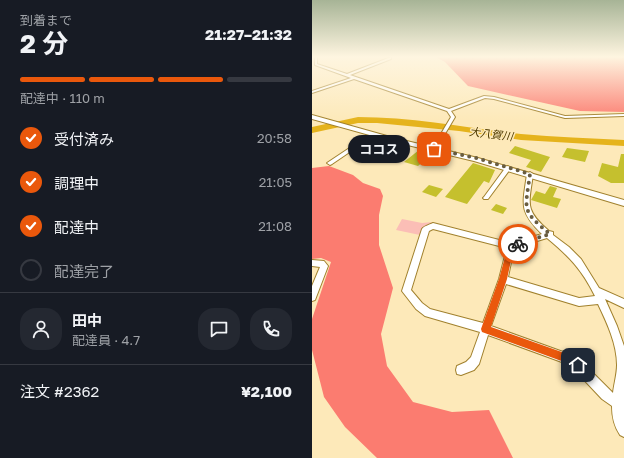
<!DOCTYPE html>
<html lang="ja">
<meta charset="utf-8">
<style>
body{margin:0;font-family:"Golos Text","Noto Sans JP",sans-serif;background:#242831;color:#f1f3f6;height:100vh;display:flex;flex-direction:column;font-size:15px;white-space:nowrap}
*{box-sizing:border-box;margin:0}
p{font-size:13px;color:#9ea1a6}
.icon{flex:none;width:22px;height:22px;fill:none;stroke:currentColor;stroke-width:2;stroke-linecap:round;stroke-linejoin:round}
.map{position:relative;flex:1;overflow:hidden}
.sheet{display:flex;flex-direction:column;background:#171b24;width:312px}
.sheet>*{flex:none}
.pin{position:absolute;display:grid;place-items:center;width:34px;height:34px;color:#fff;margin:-17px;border-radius:8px;box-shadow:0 2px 6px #0006}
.courier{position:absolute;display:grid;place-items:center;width:40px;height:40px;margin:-20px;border:3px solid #ea580c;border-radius:50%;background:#fff;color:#222;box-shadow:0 1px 5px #0007}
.bubble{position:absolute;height:28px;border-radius:14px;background:#171b24;box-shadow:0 1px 3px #0004;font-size:13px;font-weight:700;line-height:28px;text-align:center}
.summary em{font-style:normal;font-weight:700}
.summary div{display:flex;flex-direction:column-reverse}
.summary{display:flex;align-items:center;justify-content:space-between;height:68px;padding:0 20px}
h1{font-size:26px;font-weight:700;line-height:30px}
.bar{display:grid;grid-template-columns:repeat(4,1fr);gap:6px 4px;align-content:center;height:48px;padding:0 20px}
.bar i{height:5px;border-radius:3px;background:#363941}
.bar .on{background:#ea580c}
.bar p{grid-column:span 4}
.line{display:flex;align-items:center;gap:10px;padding:0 20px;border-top:1px solid #363941}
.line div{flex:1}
.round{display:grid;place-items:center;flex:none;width:42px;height:42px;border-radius:16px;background:#242831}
ol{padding:0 20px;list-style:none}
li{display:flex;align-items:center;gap:12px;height:44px}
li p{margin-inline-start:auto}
li .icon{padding:4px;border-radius:50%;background:#ea580c;color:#fff;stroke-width:4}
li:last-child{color:#9ea1a6}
li i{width:22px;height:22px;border:2px solid #363941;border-radius:50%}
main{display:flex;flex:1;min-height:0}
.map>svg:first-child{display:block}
.green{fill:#fbbeb6}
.forest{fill:#fb7c70}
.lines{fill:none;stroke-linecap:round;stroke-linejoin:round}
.river{fill:#e5b31c;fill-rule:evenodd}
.building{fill:#c5c02e}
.minor-casing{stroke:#a1812d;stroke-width:2}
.tertiary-casing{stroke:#a1812d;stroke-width:2}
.minor{fill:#fff;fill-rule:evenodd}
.tertiary{fill:#fff;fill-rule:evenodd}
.route{fill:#ea580c}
.done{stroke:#695d41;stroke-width:4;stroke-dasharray:0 7.2}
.labels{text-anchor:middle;stroke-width:3;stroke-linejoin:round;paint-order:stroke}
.far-water-label{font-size:11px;font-style:italic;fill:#4f3b00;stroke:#fde9b9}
</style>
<main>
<section class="sheet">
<div class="summary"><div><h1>2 分</h1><p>到着まで</p></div><em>21:27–21:32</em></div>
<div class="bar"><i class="on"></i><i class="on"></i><i class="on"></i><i></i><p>配達中 · 110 m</p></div>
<ol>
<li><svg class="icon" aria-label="check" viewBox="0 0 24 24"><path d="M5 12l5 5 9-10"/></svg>受付済み<p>20:58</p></li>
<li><svg class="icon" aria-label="check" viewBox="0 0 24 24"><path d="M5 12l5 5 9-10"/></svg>調理中<p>21:05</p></li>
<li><svg class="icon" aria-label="check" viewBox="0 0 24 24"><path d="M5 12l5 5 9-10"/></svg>配達中<p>21:08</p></li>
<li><i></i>配達完了</li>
</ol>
<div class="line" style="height:72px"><a class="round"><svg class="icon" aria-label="person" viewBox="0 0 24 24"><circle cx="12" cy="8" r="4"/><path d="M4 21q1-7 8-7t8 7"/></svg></a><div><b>田中</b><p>配達員 · 4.7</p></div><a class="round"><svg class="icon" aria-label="chat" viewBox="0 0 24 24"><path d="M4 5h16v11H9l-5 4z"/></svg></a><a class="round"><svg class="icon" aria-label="phone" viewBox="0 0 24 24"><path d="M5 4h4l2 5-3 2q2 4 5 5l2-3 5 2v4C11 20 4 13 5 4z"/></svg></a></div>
<div class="line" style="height:52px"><div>注文 #2362</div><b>¥2,100</b></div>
</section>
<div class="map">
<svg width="312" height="458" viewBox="0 0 312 458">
<rect width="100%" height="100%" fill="#fde9b9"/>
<path class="green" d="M 90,219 L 110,223 L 120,222 L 111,228 L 108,235 L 84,230 Z"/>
<g class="forest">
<path d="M 124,57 L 312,57 L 312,112 L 268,111 L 156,86 L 133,62 Z"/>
<path d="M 17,166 L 41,175 L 51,183 L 68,189 L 71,196 L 67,215 L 67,245 L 81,288 L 69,334 L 75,366 L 101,402 L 140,412 L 177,410 L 201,458 L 65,458 L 33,427 L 12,397 L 0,350 L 0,319 L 19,262 L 9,258 L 0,259 L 0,168 Z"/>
</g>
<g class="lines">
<path class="river" d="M 46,117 C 101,117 155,128 209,134 C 243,137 278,138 312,140 L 312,146 L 209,140 L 147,131 L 65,123 L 46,123 L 0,133 L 0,127 Z"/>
</g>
<g class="building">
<path d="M 203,146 L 238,157 L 229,172 L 214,167 L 219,160 L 197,153 Z"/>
<path d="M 255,148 L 277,151 L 273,162 L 250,157 Z"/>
<path d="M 107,150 L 120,154 L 106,166 L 92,162 Z"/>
<path d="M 309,154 L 312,154 L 312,183 L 299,183 L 286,176 L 290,163 L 306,167 Z"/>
<path d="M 161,163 L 183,170 L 177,183 L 172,181 L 155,204 L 133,197 Z"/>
<path d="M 117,185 L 131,189 L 124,197 L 110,192 Z"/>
<path d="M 238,186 L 245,188 L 241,197 L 249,199 L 245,208 L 219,200 L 224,191 L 233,194 Z"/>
<path d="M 184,204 L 195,208 L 191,214 L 179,210 Z"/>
</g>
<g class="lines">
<defs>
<g id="minor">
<path d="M 3,57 L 5,57 L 5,64 L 35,74 L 79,57 L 79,59 L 38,75 L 137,109 L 172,96 L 182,97 L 253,116 L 312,114 L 312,116 L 253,118 L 182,99 L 173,98 L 139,111 L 143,117 L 124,149 L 122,150 L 120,149 L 139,117 L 135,111 L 42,79 L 0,93 L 0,91 L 39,78 L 3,65 Z"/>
<path d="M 60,133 L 64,134 L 20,164 L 18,165 L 15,163 Z"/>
<path d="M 196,166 L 199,168 L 176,199 L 172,199 L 171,198 L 172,197 L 194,167 Z"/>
<path d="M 218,172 L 221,174 C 217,204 212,210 237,231 L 241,232 L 241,235 L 257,247 L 269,259 L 287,288 L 312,299 L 312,308 L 293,299 L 305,326 L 312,346 L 312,437 L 308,435 C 302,426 300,417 300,406 L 290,399 L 258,365 L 176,335 L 167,364 L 162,370 L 149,375 L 145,374 L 144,370 L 145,366 L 154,362 L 159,357 L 168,332 L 113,316 L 104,309 L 90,291 L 110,229 C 112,226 117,225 121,223 L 199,243 L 230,234 C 206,211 211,204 215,174 ZM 121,229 L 195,248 L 187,279 L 171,323 L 118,309 L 110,303 L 99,290 L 117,231 ZM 235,238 C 258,257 270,270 283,296 L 267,298 L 196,277 L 202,248 ZM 194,284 L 267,306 L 286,304 C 295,323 305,344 305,365 C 305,374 302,384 301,393 L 265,357 L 179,326 Z"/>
<path d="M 0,260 L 12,261 L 16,266 L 3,300 L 0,301 L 0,286 L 8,267 L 0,266 Z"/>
</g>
<path id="tertiary" d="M 0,115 L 82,138 L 166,158 L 312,200 L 312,206 L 162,161 L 79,141 L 0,119 Z"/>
</defs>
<use href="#minor" class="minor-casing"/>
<use href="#tertiary" class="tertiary-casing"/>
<use href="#minor" class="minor"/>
<use href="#tertiary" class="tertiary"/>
</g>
<linearGradient id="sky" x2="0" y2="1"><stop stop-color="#a7b496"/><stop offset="0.47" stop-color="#fef5e0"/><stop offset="1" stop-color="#fef5e0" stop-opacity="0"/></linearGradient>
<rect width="312" height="121" fill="url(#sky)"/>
<path class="route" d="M 206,241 L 209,244 L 208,246 L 202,247 L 195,279 L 179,327 L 261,356 L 269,361 L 271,365 L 269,368 L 266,370 L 255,363 L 170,332 L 169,329 L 187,279 L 196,246 L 197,244 Z"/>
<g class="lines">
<path class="done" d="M 122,149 L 164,158 L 218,174 C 213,211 209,210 238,234 L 206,244"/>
</g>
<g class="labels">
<g class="far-water-label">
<text transform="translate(179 134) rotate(7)" y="4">大八賀川</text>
</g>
</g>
</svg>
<div class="pin" style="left:122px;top:149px;background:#ea580c"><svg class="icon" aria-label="bag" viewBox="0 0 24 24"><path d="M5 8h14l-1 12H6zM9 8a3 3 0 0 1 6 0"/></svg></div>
<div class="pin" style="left:266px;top:365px;background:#1f2937"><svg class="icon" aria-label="home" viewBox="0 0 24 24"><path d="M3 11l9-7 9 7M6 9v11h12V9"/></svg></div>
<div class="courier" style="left:206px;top:244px"><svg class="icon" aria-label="bike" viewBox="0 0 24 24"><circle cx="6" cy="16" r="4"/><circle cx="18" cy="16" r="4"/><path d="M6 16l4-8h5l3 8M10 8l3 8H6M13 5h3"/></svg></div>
<div class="bubble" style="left:36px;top:135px;width:62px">ココス</div>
</div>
</main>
